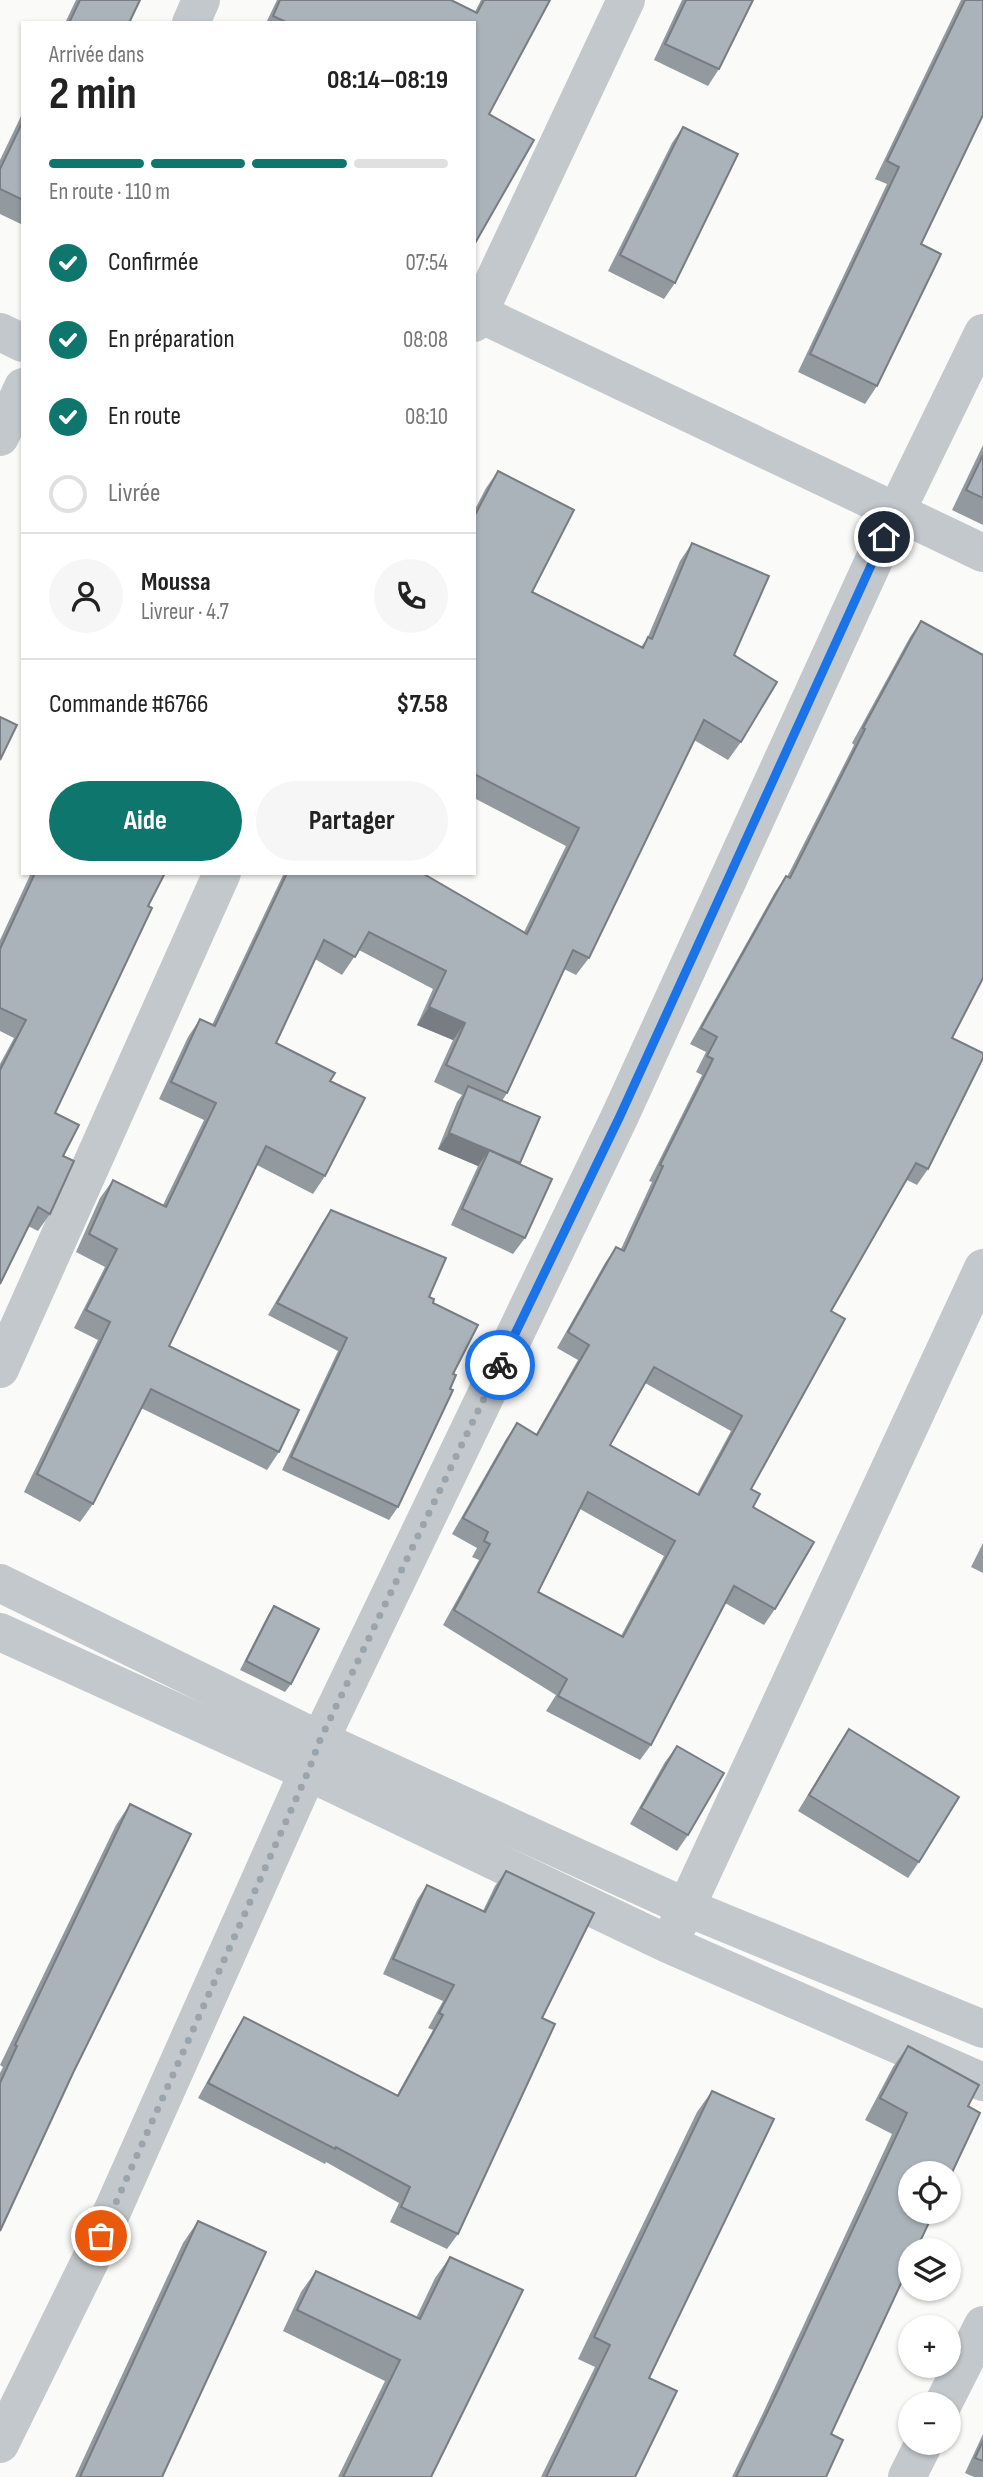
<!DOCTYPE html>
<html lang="fr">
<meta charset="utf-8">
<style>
body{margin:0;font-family:"Sofia Sans Condensed",sans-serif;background:#f6f6f6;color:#222;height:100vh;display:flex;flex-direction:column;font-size:26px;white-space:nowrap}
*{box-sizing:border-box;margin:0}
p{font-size:23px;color:#767676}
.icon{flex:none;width:38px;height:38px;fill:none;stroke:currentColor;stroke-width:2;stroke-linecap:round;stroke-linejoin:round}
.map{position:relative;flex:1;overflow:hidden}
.sheet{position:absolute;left:21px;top:21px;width:455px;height:854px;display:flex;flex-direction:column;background:#fff;border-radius:0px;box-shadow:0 2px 5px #0004}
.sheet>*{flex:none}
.controls{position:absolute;left:898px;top:2161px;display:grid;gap:14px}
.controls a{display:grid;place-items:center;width:63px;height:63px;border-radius:50%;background:#fff;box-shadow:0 2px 5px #0004;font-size:35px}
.pin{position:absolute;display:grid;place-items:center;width:60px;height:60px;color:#fff;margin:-30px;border:4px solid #fff;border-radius:50%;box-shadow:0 2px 7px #0007}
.courier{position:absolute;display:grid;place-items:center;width:70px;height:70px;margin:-35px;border:5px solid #1a73e8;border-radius:50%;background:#fff;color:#222;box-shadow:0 2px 9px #0007}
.overview em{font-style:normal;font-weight:700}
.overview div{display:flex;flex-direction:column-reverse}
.overview{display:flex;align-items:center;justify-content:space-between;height:119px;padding:0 28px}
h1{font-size:46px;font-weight:700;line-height:52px}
.bar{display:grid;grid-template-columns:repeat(4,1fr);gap:10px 7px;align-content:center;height:84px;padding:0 28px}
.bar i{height:9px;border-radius:5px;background:#e0e0e0}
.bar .current{background:#0f766e}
.bar p{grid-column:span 4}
.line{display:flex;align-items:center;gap:18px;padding:0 28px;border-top:2px solid #e0e0e0}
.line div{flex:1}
.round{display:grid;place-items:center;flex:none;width:74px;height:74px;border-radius:37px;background:#f6f6f6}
ol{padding:0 28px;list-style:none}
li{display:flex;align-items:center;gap:21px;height:77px}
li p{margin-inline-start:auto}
li .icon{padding:7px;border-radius:50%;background:#0f766e;color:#fff;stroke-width:4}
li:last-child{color:#767676}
li i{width:38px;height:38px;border:4px solid #e0e0e0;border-radius:50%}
.cta{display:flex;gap:14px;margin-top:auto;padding:14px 28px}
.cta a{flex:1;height:80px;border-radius:42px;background:#0f766e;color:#fff;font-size:28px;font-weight:700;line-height:80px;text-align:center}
.cta a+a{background:#f6f6f6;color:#222}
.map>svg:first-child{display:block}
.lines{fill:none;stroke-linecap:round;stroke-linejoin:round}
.minor{stroke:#c3c8cc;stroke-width:38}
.wall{fill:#929a9f;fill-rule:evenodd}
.shaded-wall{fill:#777d82}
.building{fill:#aab3b9;stroke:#777d82;stroke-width:2;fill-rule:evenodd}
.done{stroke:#99a4ac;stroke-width:7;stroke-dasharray:0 12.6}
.route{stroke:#1a73e8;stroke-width:9}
</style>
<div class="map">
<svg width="983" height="2477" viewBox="0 0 983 2477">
<rect width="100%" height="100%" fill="#fafaf8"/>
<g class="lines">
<g class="minor">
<path d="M 191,23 L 201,0"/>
<path d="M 474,311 L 983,553"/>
<path d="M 474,323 L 626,0"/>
<path d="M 0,332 L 23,343"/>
<path d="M 0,437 L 23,387"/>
<path d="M 0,1369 L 222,873"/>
<path d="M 0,1583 L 320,1740 L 688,1908 L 983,2029"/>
<path d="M 0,1632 L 308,1772 L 668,1944 L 983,2082"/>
<path d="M 676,1929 L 983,1268"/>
<path d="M 943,2404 L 983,2325"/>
<path d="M 0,2444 L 90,2261 L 308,1772 L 320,1740 L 620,1116 L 896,512 L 983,333"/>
<path d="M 907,2477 L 924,2443"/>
</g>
</g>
<g class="wall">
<path d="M 76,0 L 140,0 L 129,23 L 65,23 Z"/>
<path d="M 277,0 L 451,0 L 475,12 L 481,0 L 550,0 L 489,114 L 474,23 L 266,23 Z"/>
<path d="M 682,0 L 753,0 L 719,69 L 708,86 L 654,60 Z"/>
<path d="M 961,0 L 983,0 L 921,244 L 877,386 L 865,404 L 798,372 L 887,184 L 875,179 Z"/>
<path d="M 23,112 L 23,225 L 0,214 L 0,160 Z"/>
<path d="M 683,127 L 675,283 L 664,299 L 608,271 L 672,143 Z"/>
<path d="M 983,445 L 983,525 L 952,510 Z"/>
<path d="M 498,471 L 532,592 L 641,647 L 647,639 L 680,561 L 692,543 L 734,655 L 741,742 L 728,760 L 694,740 L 589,958 L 576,975 L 564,969 L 507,1093 L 502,1101 L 519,1164 L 525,1238 L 513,1254 L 451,1225 L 478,1166 L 438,1149 L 457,1102 L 462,1095 L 434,1082 L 453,1040 L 417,1025 L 433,989 L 359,950 L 342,975 L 315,959 L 276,1043 L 330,1081 L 325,1176 L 313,1194 L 257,1165 L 169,1346 L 279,1452 L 267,1470 L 141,1408 L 93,1504 L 80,1522 L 24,1492 L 98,1340 L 74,1328 L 105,1267 L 76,1252 L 100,1198 L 113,1180 L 163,1205 L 204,1120 L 159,1099 L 188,1037 L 200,1019 L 212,1025 L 284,873 L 422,873 L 524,932 L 566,846 L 474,798 L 474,511 L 486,488 Z"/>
<path d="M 921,621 L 952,1038 L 928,1169 L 917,1185 L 907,1180 L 831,1311 L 751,1489 L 753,1507 L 775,1609 L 764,1625 L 725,1603 L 651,1745 L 640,1760 L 546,1711 L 556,1695 L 443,1625 L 479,1560 L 472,1557 L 477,1548 L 452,1534 L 506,1439 L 517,1423 L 536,1434 L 578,1360 L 557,1348 L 605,1263 L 616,1247 L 621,1249 L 652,1182 L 649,1181 L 702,1075 L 696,1072 L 706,1052 L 690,1044 L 775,892 L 786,876 L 787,877 L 854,745 L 852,743 L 910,637 ZM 645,1383 L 731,1431 L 697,1494 L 610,1445 ZM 580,1509 L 664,1556 L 621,1636 L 538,1592 Z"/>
<path d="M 31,873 L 165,873 L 148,906 L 55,1113 L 63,1156 L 50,1214 L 38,1231 L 28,1226 L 0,1284 L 0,1064 L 14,1038 L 0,1031 L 0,940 Z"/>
<path d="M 331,1210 L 429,1297 L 433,1303 L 453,1374 L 398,1507 L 389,1520 L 282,1470 L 338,1351 L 268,1315 L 322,1223 Z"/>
<path d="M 983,1543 L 983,1573 L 971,1567 Z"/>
<path d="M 274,1606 L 291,1684 L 285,1692 L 240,1670 L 268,1615 Z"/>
<path d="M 849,1729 L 919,1862 L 908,1878 L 798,1811 L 838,1745 Z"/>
<path d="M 677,1746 L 688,1835 L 677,1851 L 630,1824 L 665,1762 Z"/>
<path d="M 130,1804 L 73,2073 L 0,2231 L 0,2073 L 3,2067 L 0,2065 L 116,1825 Z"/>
<path d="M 506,1871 L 542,2018 L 458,2234 L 447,2249 L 390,2222 L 399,2203 L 326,2162 L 325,2164 L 198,2098 L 234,2033 L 244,2017 L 397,2095 L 433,2030 L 428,2028 L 443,2001 L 383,1974 L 417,1900 L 427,1885 L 483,1911 L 495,1886 Z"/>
<path d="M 908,2046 L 968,2106 L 831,2434 L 826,2477 L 732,2477 L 763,2413 L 892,2134 L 865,2120 L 893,2067 Z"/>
<path d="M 712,2091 L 649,2378 L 635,2477 L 541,2477 L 595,2367 L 578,2359 L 697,2112 Z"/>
<path d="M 198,2221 L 162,2477 L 75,2477 L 183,2243 Z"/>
<path d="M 450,2257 L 431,2477 L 338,2477 L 385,2381 L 283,2331 L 301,2292 L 316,2271 L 416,2318 L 435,2278 Z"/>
<path d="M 983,2434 L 983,2477 L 974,2477 L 965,2473 Z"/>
</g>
<g class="shaded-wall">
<path d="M 429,1007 L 465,1023 L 453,1040 L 417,1025 Z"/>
<path d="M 449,1133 L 520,1163 L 509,1179 L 489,1150 L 478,1166 L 438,1149 Z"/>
</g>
<g class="building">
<path d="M 80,0 L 140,0 L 129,23 L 69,23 Z"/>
<path d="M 280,0 L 451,0 L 477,13 L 484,0 L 550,0 L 489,114 L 534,140 L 474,245 L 474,23 L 288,23 L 273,16 Z"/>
<path d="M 686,0 L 753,0 L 719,69 L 665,44 Z"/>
<path d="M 965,0 L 983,0 L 983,115 L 921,244 L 941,254 L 877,386 L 810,354 L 899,167 L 887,161 Z"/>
<path d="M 23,121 L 23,200 L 0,189 L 0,169 Z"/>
<path d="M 683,127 L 738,154 L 675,283 L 620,255 Z"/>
<path d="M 983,455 L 983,498 L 966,490 Z"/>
<path d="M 498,471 L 574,510 L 532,592 L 643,648 L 648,637 L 652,639 L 692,543 L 769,576 L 734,655 L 777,682 L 741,742 L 704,720 L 589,958 L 573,950 L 507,1093 L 446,1065 L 465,1023 L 429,1007 L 446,971 L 369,932 L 355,957 L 324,940 L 276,1043 L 335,1073 L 330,1081 L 365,1098 L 325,1176 L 266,1146 L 169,1346 L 299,1410 L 279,1452 L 151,1389 L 93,1504 L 37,1474 L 110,1322 L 86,1310 L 117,1249 L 89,1234 L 113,1180 L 166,1207 L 216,1103 L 171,1082 L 200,1019 L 215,1026 L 287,873 L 422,873 L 527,934 L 579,828 L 474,774 L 474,517 Z"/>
<path d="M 921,621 L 983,655 L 983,978 L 952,1038 L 983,1053 L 983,1058 L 928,1169 L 916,1163 L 831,1311 L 845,1319 L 751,1489 L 760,1494 L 753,1507 L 814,1542 L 775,1609 L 734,1586 L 651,1745 L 558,1696 L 567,1679 L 454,1610 L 490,1544 L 484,1541 L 488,1532 L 463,1518 L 517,1423 L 537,1435 L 589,1345 L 568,1332 L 616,1247 L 624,1251 L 663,1166 L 660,1165 L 713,1059 L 707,1056 L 717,1037 L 701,1028 L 786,876 L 790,878 L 865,729 L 863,728 ZM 654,1367 L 742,1416 L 699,1495 L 610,1445 ZM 588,1492 L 675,1541 L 623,1637 L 538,1592 Z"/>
<path d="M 0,717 L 17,725 L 0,760 Z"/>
<path d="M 35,873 L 165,873 L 148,906 L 152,908 L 55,1113 L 79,1125 L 63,1156 L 74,1161 L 50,1214 L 38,1207 L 0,1284 L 0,1070 L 26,1020 L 0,1008 L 0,949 Z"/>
<path d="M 468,1086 L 540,1117 L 520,1163 L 449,1133 Z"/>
<path d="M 489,1150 L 552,1179 L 525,1238 L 462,1209 Z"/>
<path d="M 331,1210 L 446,1258 L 429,1297 L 434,1299 L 433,1303 L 478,1325 L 453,1374 L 456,1375 L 450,1389 L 453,1390 L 398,1507 L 291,1457 L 347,1338 L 277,1303 Z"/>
<path d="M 274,1606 L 319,1629 L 291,1684 L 246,1661 Z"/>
<path d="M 849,1729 L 959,1797 L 919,1862 L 809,1795 Z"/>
<path d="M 677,1746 L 724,1773 L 688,1835 L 641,1808 Z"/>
<path d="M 130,1804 L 191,1834 L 73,2073 L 0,2231 L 0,2083 L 17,2046 L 15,2045 Z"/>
<path d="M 506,1871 L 594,1913 L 542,2018 L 555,2024 L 458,2234 L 401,2207 L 410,2187 L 336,2147 L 335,2149 L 208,2083 L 244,2017 L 398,2096 L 443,2015 L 439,2013 L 454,1985 L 393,1959 L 427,1885 L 485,1912 Z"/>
<path d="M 908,2046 L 979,2085 L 968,2106 L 980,2113 L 948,2181 L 948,2174 L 910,2174 L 910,2212 L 934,2212 L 916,2250 L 910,2250 L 910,2264 L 831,2434 L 843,2440 L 826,2477 L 736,2477 L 777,2392 L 907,2113 L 880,2098 Z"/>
<path d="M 712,2091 L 774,2119 L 649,2378 L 677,2391 L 635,2477 L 546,2477 L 610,2345 L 594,2337 Z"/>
<path d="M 198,2221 L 266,2252 L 162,2477 L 80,2477 Z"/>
<path d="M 450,2257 L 523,2290 L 431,2477 L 343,2477 L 400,2360 L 297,2310 L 316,2271 L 420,2319 Z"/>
<path d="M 983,2441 L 983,2461 L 975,2458 Z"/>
</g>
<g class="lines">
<path class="done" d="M 101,2236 L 308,1772 L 320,1740 L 500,1365"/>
<path class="route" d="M 500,1365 L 620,1116 L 884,537"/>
</g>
</svg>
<div class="controls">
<a><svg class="icon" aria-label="locate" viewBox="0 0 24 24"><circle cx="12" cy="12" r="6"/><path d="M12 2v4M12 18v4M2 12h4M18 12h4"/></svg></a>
<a><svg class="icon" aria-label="layers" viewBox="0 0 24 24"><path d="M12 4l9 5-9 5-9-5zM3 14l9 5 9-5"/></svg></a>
<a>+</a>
<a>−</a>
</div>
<div class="pin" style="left:101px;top:2236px;background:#ea580c"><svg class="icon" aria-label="bag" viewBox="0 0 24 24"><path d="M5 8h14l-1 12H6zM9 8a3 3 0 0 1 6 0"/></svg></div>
<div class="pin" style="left:884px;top:537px;background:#1f2937"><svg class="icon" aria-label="home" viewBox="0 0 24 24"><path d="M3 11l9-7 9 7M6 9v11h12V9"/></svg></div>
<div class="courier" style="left:500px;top:1365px"><svg class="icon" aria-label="bike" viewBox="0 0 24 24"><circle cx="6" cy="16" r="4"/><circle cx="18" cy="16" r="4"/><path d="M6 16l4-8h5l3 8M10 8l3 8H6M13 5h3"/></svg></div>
<section class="sheet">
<div class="overview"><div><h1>2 min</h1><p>Arrivée dans</p></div><em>08:14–08:19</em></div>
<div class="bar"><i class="current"></i><i class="current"></i><i class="current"></i><i></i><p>En route · 110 m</p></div>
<ol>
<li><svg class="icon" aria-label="check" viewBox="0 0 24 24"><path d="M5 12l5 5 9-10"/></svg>Confirmée<p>07:54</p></li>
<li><svg class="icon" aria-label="check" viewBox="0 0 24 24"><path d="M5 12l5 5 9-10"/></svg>En préparation<p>08:08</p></li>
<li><svg class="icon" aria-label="check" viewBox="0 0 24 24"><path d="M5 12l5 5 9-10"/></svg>En route<p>08:10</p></li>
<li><i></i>Livrée</li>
</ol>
<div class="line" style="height:126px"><a class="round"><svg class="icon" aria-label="person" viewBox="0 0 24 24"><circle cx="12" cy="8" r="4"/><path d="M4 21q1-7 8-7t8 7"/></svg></a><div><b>Moussa</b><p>Livreur · 4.7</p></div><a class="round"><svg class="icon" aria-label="phone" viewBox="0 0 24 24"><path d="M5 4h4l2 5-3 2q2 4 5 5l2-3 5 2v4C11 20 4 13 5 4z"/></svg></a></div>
<div class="line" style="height:91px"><div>Commande #6766</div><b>$7.58</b></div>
<div class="cta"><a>Aide</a><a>Partager</a></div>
</section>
</div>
